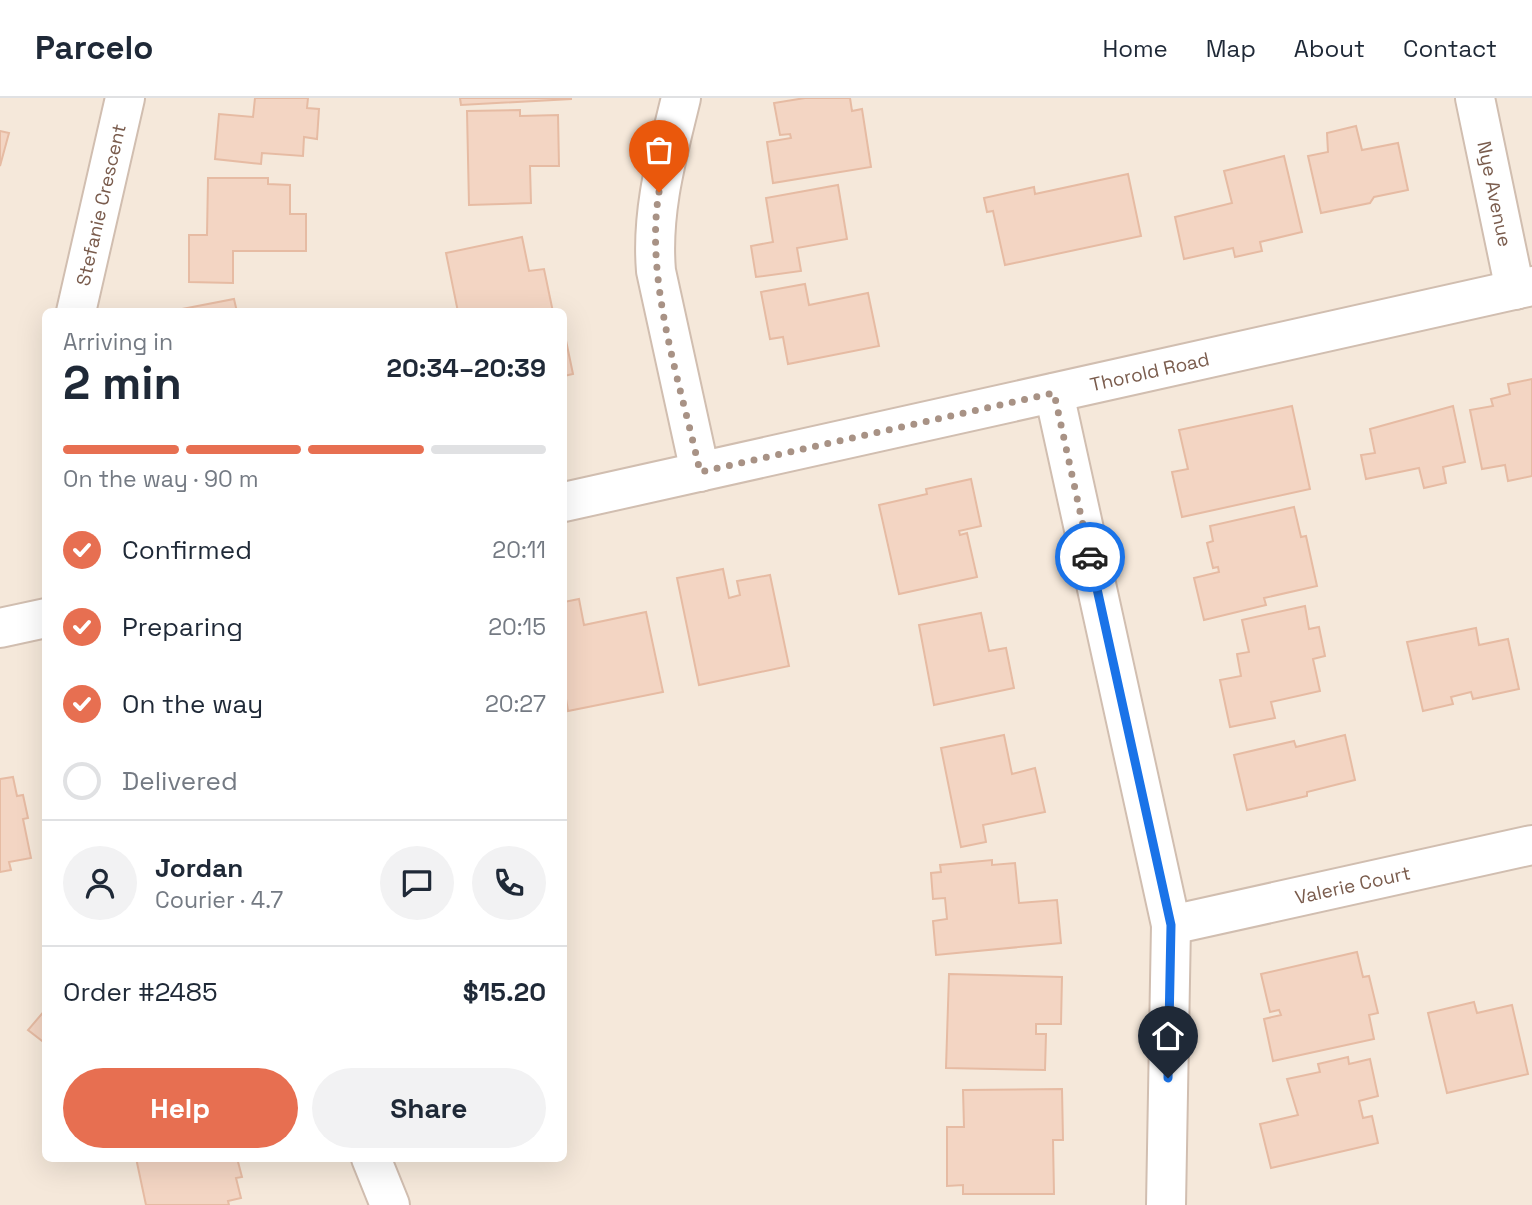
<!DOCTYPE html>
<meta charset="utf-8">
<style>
body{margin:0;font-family:"Space Grotesk",sans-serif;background:#f2f2f3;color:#1f2937;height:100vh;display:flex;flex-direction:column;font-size:26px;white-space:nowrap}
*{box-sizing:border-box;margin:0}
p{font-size:23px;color:#747a83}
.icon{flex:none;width:38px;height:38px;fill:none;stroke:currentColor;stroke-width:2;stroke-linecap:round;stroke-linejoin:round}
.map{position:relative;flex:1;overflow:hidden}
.sheet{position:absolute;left:42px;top:210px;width:525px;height:854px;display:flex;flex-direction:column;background:#fff;border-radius:10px;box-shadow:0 7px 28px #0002}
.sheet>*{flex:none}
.pin{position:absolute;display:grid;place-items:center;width:60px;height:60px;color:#fff;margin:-72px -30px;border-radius:50% 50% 50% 0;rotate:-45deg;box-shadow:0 0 7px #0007}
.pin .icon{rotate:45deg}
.courier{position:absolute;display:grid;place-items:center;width:70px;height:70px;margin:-35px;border:5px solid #1a73e8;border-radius:50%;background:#fff;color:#222;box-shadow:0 2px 9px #0007}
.headline em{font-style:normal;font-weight:700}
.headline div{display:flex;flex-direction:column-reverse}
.headline{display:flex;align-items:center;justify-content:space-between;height:119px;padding:0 21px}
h1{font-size:46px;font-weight:700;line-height:52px}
.bar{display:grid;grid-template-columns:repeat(4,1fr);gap:10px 7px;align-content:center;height:84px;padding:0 21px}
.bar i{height:9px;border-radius:5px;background:#e0e1e3}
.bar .active{background:#e76f51}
.bar p{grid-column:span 4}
.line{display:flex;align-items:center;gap:18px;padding:0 21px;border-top:2px solid #e0e1e3}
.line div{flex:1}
.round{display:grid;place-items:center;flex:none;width:74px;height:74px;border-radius:37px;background:#f2f2f3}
ol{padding:0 21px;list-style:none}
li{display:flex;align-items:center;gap:21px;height:77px}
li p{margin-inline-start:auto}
li .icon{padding:7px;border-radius:50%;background:#e76f51;color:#fff;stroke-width:4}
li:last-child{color:#747a83}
li i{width:38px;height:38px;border:4px solid #e0e1e3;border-radius:50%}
.cta{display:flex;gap:14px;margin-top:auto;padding:14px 21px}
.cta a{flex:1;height:80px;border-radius:42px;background:#e76f51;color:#fff;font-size:28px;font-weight:700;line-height:80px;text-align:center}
.cta a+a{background:#f2f2f3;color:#1f2937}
header{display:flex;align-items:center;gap:42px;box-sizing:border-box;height:98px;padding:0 35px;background:#fff;border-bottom:2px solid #e0e1e3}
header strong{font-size:33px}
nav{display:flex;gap:38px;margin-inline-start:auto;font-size:24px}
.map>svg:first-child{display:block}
.residential{fill:#f5e8da;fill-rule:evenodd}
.building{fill:#f3d5c3;stroke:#e6bba3;stroke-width:2}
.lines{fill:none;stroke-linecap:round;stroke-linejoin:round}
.street-casing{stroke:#d1beb0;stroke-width:42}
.street{stroke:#fff;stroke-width:38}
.done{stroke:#a89285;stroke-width:7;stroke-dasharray:0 12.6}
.route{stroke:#1a73e8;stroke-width:9}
.labels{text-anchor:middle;stroke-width:5;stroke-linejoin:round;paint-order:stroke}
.street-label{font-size:19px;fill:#7a5c4d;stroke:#fffaf3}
</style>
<header>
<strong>Parcelo</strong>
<nav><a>Home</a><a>Map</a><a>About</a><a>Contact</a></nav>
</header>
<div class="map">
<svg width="1532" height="1107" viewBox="0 0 1532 1107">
<rect width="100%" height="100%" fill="#fdf6ec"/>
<path class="residential" d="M 0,0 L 1532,0 L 1532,1107 L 0,1107 ZM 46,214 L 564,214 L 564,1060 L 46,1060 Z"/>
<g class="building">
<path d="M 255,0 L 308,0 L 307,10 L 319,11 L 317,41 L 304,39 L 303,58 L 262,55 L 261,66 L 215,61 L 219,16 L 253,19 Z"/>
<path d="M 460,0 L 571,0 L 571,1 L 461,7 Z"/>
<path d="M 805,0 L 850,0 L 852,13 L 862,11 L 871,69 L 773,85 L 767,44 L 791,40 L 790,36 L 780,37 L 774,5 Z"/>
<path d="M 520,12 L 520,18 L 558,17 L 559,68 L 530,68 L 531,105 L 469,107 L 467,13 Z"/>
<path d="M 1356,28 L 1362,52 L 1398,45 L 1408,92 L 1374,99 L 1370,105 L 1321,115 L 1308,58 L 1328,54 L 1327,35 Z"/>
<path d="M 0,33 L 9,35 L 0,68 Z"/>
<path d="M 1284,58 L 1302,134 L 1260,144 L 1262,153 L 1235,159 L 1233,150 L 1184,161 L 1175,119 L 1232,105 L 1224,73 Z"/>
<path d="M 1128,76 L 1141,138 L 1005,167 L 993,113 L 987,114 L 984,100 L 1034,89 L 1035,96 Z"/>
<path d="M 208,80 L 268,80 L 268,86 L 290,87 L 290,116 L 306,116 L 306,153 L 233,153 L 233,185 L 189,184 L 189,137 L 207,137 Z"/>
<path d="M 838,87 L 847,141 L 797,150 L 801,173 L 756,179 L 751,148 L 773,144 L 766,100 Z"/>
<path d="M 522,139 L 529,173 L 544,171 L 553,214 L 458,214 L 446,155 Z"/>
<path d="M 805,186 L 809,207 L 868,195 L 879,248 L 788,266 L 783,239 L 770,241 L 761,194 Z"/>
<path d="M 234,201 L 237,214 L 182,211 Z"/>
<path d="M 564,233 L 573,276 L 564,278 Z"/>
<path d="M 1532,281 L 1532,378 L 1508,383 L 1505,367 L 1482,371 L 1470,312 L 1493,308 L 1491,301 L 1510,296 L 1508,286 Z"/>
<path d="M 1292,308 L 1310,391 L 1182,419 L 1172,374 L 1188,371 L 1179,332 Z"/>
<path d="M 1453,308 L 1465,364 L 1443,369 L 1446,385 L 1424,390 L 1419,370 L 1366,381 L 1361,357 L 1375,355 L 1370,331 Z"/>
<path d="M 971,381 L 981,428 L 959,433 L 960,437 L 967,435 L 977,479 L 899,496 L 879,407 L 927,396 L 926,391 Z"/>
<path d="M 1294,409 L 1301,439 L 1306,438 L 1317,488 L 1264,500 L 1266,507 L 1204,522 L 1194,480 L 1219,474 L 1218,469 L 1213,470 L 1207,445 L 1213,443 L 1210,428 Z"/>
<path d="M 723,471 L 729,500 L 740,497 L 737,483 L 770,477 L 789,568 L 699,587 L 677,480 Z"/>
<path d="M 579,501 L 584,527 L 646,514 L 663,594 L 568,613 L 564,589 L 564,504 Z"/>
<path d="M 1305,508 L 1309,531 L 1319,529 L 1325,558 L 1313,561 L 1320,593 L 1271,604 L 1275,620 L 1230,629 L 1220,582 L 1241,578 L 1237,556 L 1249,554 L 1242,522 Z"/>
<path d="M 981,515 L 989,553 L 1006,550 L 1014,590 L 934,607 L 919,527 Z"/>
<path d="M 1476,530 L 1479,547 L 1508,541 L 1519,591 L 1473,601 L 1471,594 L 1451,599 L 1453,606 L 1423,613 L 1407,544 Z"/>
<path d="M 1004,637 L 1012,676 L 1035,670 L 1045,714 L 983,727 L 986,744 L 961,749 L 941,650 Z"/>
<path d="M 1345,637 L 1355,682 L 1307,694 L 1307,698 L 1247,712 L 1234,657 L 1294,643 L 1296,649 Z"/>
<path d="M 13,679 L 17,698 L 23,697 L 28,720 L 23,721 L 31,760 L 9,764 L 11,772 L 0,774 L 0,681 Z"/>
<path d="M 992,762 L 992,767 L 1015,765 L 1019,805 L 1057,802 L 1061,845 L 936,857 L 933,823 L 947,821 L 945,800 L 933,801 L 931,775 L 941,774 L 940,767 Z"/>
<path d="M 1357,854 L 1363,879 L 1369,878 L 1378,915 L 1369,917 L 1374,941 L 1273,963 L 1264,921 L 1281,917 L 1279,912 L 1270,914 L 1261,876 Z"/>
<path d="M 949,876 L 1062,879 L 1061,926 L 1036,926 L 1036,936 L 1046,936 L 1045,972 L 946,970 Z"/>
<path d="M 1474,904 L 1477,915 L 1512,907 L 1528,976 L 1447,995 L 1428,915 Z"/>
<path d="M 46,911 L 46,946 L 28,932 Z"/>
<path d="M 1348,959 L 1349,966 L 1370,961 L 1378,998 L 1359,1003 L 1363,1020 L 1372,1018 L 1378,1045 L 1271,1070 L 1260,1026 L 1298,1017 L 1287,981 L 1320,974 L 1318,966 Z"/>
<path d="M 1062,991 L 1063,1042 L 1053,1042 L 1054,1096 L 963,1096 L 963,1087 L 947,1088 L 947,1029 L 964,1029 L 963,992 Z"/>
<path d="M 136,1060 L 237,1060 L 242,1079 L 236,1080 L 241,1100 L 228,1103 L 229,1107 L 146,1107 Z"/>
</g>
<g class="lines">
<defs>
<g id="street">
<path d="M 681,0 C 667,58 651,113 656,173 L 700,374"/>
<path id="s1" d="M 1475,0 L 1515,192"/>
<path id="s2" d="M 76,214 L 125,0"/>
<path d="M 1054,295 L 1171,827 L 1166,1107"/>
<path id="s3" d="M 564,404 L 1532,188"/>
<path d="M 0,530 L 46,520"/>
<path id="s4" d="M 1171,827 L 1532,747"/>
<path d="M 371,1060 L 390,1107"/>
</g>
</defs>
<use href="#street" class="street-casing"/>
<use href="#street" class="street"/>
</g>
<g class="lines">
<path class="done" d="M 659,94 C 644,183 681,286 700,374 L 1054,295 L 1090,459"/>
<path class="route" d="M 1090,459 L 1171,827 L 1168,980"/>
</g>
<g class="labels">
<g class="street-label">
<text dy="7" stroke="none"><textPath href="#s1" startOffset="98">Nye Avenue</textPath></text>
<text dy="7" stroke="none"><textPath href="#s2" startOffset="110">Stefanie Crescent</textPath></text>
<text dy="7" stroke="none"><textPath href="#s3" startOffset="600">Thorold Road</textPath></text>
<text dy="7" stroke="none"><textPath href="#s4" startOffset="186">Valerie Court</textPath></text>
</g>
</g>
</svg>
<div class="pin" style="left:659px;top:94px;background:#ea580c"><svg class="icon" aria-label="bag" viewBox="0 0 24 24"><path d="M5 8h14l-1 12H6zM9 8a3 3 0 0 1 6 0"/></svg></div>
<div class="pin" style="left:1168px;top:980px;background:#1f2937"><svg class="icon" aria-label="home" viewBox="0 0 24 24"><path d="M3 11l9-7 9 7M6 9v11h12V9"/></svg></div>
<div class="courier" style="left:1090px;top:459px"><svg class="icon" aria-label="car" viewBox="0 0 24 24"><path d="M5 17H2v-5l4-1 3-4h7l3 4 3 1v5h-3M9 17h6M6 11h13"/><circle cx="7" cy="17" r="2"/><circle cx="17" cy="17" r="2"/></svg></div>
<section class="sheet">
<div class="headline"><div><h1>2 min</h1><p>Arriving in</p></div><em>20:34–20:39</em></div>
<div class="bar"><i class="active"></i><i class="active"></i><i class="active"></i><i></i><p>On the way · 90 m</p></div>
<ol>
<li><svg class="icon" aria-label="check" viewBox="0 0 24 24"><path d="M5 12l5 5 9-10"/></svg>Confirmed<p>20:11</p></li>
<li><svg class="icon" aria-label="check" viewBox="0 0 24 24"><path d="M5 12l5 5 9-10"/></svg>Preparing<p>20:15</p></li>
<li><svg class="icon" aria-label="check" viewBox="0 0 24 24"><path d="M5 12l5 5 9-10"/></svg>On the way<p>20:27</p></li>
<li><i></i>Delivered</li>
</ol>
<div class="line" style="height:126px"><a class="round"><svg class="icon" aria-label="person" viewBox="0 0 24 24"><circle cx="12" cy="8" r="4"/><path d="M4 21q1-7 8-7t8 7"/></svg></a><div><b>Jordan</b><p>Courier · 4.7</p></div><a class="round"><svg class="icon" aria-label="chat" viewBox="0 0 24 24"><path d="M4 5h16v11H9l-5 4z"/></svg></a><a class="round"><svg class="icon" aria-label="phone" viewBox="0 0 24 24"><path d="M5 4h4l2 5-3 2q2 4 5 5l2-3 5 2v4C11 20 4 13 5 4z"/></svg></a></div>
<div class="line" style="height:91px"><div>Order #2485</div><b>$15.20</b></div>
<div class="cta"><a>Help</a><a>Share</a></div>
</section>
</div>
